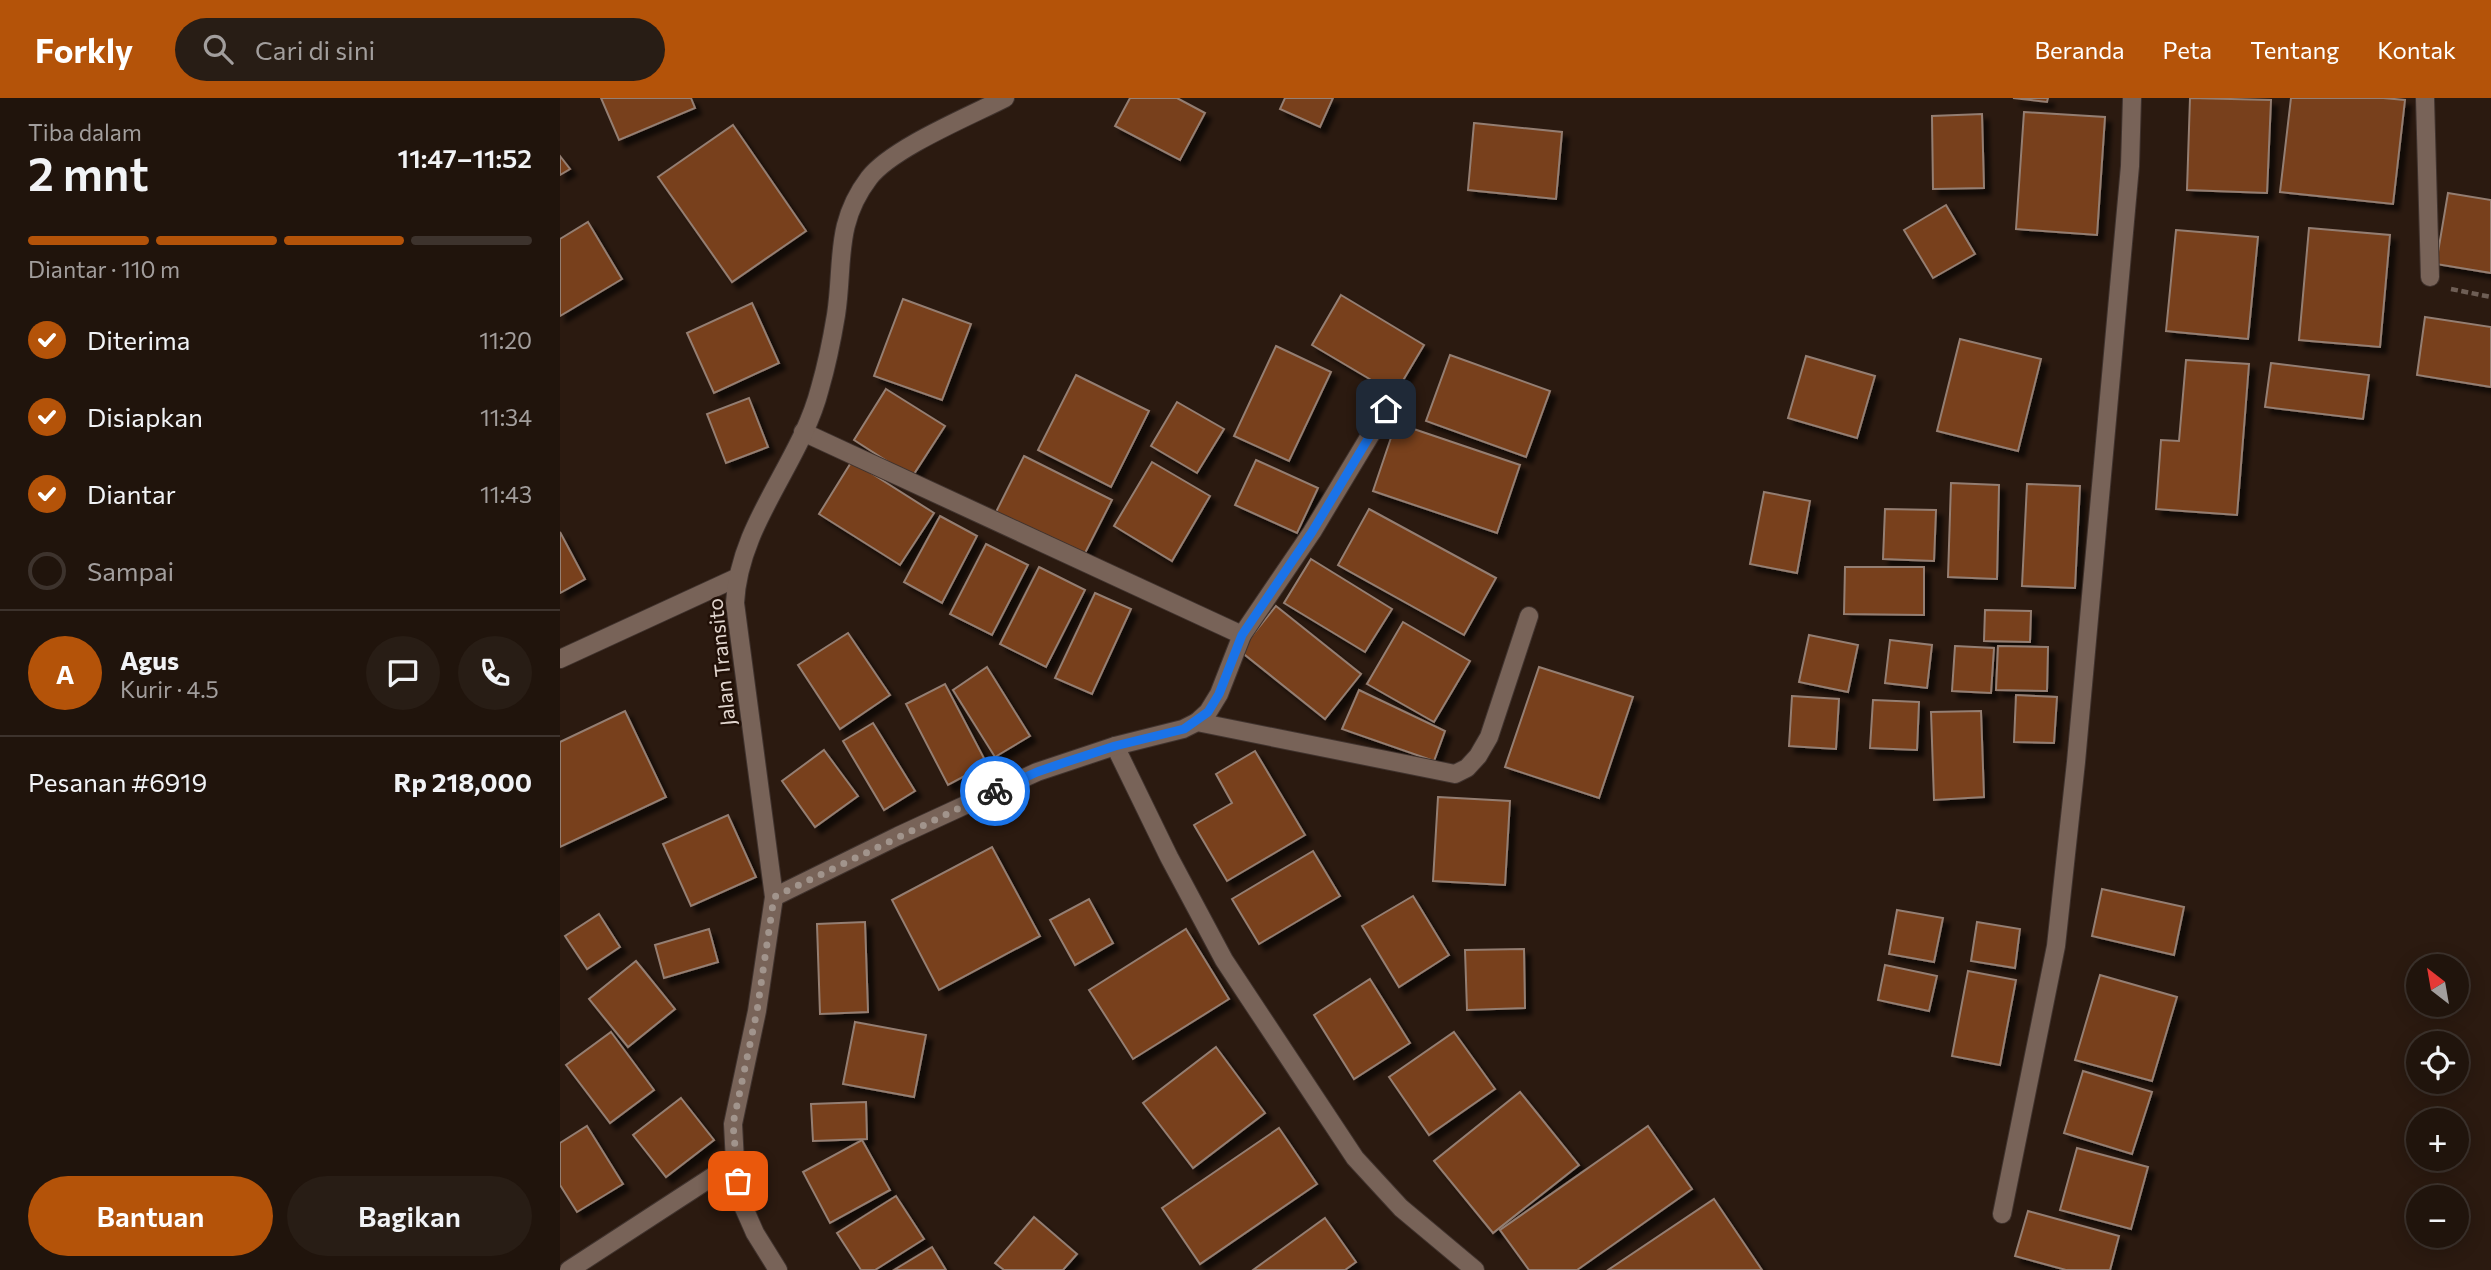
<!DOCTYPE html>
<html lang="id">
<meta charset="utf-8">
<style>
body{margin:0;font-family:Commissioner,sans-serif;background:#281d15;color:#f1f3f6;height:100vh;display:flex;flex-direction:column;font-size:26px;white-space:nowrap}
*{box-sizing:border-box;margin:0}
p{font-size:23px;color:#a29e9d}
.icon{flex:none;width:38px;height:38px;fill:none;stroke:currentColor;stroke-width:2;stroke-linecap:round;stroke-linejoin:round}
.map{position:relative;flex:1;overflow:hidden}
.side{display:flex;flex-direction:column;background:#20140c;width:560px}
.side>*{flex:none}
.needle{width:46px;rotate:329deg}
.buttons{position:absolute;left:1846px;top:856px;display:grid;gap:14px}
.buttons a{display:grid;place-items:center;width:63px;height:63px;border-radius:50%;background:#20140c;box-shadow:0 4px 18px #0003,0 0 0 2px #3d332d;font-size:35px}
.pin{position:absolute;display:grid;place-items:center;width:60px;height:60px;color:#fff;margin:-30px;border-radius:14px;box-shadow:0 4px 10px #0006}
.courier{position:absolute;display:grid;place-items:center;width:70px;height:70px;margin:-35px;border:5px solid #1a73e8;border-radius:50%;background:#fff;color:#222;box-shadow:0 2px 9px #0007}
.summary em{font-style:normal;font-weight:600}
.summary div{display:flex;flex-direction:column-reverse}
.summary{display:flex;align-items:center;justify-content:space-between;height:119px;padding:0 28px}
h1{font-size:46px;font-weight:600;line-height:52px}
.bar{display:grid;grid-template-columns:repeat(4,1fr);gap:10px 7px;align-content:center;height:84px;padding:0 28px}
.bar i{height:9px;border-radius:5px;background:#3d332d}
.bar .on{background:#b45309}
.bar p{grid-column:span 4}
.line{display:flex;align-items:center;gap:18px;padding:0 28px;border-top:2px solid #3d332d}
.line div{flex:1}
.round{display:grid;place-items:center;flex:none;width:74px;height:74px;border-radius:37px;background:#281d15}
ol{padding:0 28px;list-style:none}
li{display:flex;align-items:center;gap:21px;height:77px}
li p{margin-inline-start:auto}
li .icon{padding:7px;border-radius:50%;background:#b45309;color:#fff;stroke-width:4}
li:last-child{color:#a29e9d}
li i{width:38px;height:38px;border:4px solid #3d332d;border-radius:50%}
.primary-button{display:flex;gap:14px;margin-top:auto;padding:14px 28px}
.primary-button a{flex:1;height:80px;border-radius:42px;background:#b45309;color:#fff;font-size:28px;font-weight:600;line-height:80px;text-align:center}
.primary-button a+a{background:#281d15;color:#f1f3f6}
header{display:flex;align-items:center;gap:42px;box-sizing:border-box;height:98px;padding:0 35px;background:#b45309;color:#fff}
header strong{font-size:33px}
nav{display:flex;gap:38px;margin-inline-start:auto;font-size:24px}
.search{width:490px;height:63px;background:#281d15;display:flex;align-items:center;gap:18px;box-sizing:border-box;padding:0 24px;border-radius:38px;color:#a29e9d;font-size:26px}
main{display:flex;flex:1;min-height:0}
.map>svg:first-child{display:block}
.building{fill:#783f1a;stroke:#947e72;stroke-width:2;filter:url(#shadow)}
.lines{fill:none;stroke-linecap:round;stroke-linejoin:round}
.street-casing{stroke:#40332e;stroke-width:20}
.secondary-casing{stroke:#40332e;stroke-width:20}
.path{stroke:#6e5e55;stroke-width:4.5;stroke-dasharray:7 3.5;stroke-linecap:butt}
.street{stroke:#786358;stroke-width:18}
.secondary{stroke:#786358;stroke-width:18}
.done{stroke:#a1948c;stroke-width:7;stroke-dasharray:0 12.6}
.route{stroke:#1a73e8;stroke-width:9}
.labels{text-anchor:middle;stroke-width:5;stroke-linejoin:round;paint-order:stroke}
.street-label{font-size:21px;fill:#e1d5ce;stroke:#211007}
</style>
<header>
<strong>Forkly</strong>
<div class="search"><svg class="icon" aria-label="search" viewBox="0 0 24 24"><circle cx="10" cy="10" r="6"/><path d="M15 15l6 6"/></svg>Cari di sini</div>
<nav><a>Beranda</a><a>Peta</a><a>Tentang</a><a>Kontak</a></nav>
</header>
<main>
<section class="side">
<div class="summary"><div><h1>2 mnt</h1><p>Tiba dalam</p></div><em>11:47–11:52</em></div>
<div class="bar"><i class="on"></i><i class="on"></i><i class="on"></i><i></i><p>Diantar · 110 m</p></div>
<ol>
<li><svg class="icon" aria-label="check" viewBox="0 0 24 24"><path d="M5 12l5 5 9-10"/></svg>Diterima<p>11:20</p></li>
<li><svg class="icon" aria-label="check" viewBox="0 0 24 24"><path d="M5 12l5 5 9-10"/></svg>Disiapkan<p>11:34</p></li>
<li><svg class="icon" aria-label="check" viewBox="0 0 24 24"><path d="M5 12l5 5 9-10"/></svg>Diantar<p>11:43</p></li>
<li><i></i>Sampai</li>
</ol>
<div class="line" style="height:126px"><b class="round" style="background:#b45309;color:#fff">A</b><div><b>Agus</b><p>Kurir · 4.5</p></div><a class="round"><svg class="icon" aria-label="chat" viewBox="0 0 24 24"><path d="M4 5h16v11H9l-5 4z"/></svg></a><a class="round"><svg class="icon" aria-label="phone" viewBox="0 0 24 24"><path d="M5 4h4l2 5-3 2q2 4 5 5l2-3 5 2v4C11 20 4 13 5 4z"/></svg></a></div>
<div class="line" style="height:91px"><div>Pesanan #6919</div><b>Rp 218,000</b></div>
<div class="primary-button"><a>Bantuan</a><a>Bagikan</a></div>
</section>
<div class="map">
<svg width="1931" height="1172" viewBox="0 0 1931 1172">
<defs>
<filter id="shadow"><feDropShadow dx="6" dy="6" stdDeviation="2" flood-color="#0009"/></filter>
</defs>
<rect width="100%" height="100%" fill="#2b1a10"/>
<g class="building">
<path d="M 41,0 L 131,0 L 135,10 L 59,42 Z"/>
<path d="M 570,0 L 617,0 L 645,15 L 620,62 L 555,28 Z"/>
<path d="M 725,0 L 773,0 L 760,29 L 720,11 Z"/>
<path d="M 1453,0 L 1488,0 L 1487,4 Z"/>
<path d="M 1630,0 L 1711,2 L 1707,95 L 1627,92 Z"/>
<path d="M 1731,0 L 1823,0 L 1845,2 L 1833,106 L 1720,94 Z"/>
<path d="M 1464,14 L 1545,19 L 1537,137 L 1456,131 Z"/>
<path d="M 1422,16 L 1424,90 L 1373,91 L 1372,18 Z"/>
<path d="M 914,25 L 1002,34 L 996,101 L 908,92 Z"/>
<path d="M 173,27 L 246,133 L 172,184 L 98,79 Z"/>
<path d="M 0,58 L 10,71 L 0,77 Z"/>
<path d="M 1888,95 L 1931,102 L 1931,175 L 1876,166 Z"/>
<path d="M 1386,107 L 1415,156 L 1373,180 L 1344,132 Z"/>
<path d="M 28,124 L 62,181 L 0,218 L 0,141 Z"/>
<path d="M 1749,130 L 1830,137 L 1820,249 L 1739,242 Z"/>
<path d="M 1616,132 L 1698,139 L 1688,241 L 1606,233 Z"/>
<path d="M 781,197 L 864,247 L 835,296 L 752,247 Z"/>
<path d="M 343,201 L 411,226 L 382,302 L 314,278 Z"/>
<path d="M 192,205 L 219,265 L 154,295 L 127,235 Z"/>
<path d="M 1865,219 L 1931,229 L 1931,289 L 1857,277 Z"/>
<path d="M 1400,241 L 1481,261 L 1458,353 L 1377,333 Z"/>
<path d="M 716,248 L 771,274 L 729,363 L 674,338 Z"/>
<path d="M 890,257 L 990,293 L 966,359 L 866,323 Z"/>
<path d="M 1246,258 L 1315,278 L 1297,340 L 1228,320 Z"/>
<path d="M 1626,262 L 1689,266 L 1677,417 L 1596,411 L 1601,342 L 1619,343 Z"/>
<path d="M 1711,265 L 1809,277 L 1803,321 L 1705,309 Z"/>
<path d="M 516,277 L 589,313 L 551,389 L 478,352 Z"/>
<path d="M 326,291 L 385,328 L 352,379 L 294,342 Z"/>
<path d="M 189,300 L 208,349 L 166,365 L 147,316 Z"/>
<path d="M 617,304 L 664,331 L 637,375 L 591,348 Z"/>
<path d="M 836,325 L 960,367 L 937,435 L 813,393 Z"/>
<path d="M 464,358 L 552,402 L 522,461 L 434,418 Z"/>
<path d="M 696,362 L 758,390 L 737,435 L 675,407 Z"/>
<path d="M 292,363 L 374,415 L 340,467 L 259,416 Z"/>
<path d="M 592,364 L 650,398 L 612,463 L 554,428 Z"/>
<path d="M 1391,385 L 1439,387 L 1437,481 L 1388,479 Z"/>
<path d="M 1467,386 L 1520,388 L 1515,490 L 1462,488 Z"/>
<path d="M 1204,394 L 1250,403 L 1237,475 L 1190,466 Z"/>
<path d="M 809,411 L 936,480 L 904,537 L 778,467 Z"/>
<path d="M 1325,411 L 1376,412 L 1374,463 L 1323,461 Z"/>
<path d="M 380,418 L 417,438 L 382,505 L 344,484 Z"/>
<path d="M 0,434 L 25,481 L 0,495 Z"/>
<path d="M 426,446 L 468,467 L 432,537 L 390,516 Z"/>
<path d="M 751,461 L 832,511 L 805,554 L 724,505 Z"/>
<path d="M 479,469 L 525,492 L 486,569 L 440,546 Z"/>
<path d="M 1285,469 L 1364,469 L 1364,517 L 1284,516 Z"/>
<path d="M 535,495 L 571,511 L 532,596 L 495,580 Z"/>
<path d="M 716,508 L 801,576 L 765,621 L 680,553 Z"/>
<path d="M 1425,512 L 1471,513 L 1470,544 L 1424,543 Z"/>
<path d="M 843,524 L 910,563 L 874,624 L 807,586 Z"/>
<path d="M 288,535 L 330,597 L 280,631 L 238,567 Z"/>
<path d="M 1249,537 L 1298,547 L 1288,594 L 1239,584 Z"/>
<path d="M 1330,542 L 1372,547 L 1367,590 L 1325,585 Z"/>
<path d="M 1395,548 L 1434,550 L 1431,595 L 1392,593 Z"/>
<path d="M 1438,548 L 1488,549 L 1487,593 L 1436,592 Z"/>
<path d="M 427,569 L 470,638 L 435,659 L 393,592 Z"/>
<path d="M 979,569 L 1073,599 L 1039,700 L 945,669 Z"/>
<path d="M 385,586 L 427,666 L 388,687 L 346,606 Z"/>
<path d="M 799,592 L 885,633 L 874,663 L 782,631 Z"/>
<path d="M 1456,597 L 1497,599 L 1494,645 L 1454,644 Z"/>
<path d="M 1232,598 L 1279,601 L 1276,651 L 1229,648 Z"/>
<path d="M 1313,602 L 1359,604 L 1357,652 L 1310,650 Z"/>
<path d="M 65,613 L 106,699 L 0,749 L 0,644 Z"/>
<path d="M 1421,613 L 1424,699 L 1374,702 L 1371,614 Z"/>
<path d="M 313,625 L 355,693 L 324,712 L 283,643 Z"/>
<path d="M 264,652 L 298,698 L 255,729 L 222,683 Z"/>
<path d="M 695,653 L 745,737 L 667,783 L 634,727 L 672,705 L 656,676 Z"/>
<path d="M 878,699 L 950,703 L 945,787 L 873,783 Z"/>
<path d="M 168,717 L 196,779 L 131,808 L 103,746 Z"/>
<path d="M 432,749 L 480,838 L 379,892 L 332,802 Z"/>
<path d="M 753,753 L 780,798 L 699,846 L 672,801 Z"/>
<path d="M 1542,791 L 1624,809 L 1614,857 L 1532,838 Z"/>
<path d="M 853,798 L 889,857 L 839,889 L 802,828 Z"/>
<path d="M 529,801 L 553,845 L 515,867 L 490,822 Z"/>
<path d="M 1337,812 L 1383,820 L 1374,864 L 1329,856 Z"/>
<path d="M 39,816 L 60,849 L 27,871 L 5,838 Z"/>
<path d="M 305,824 L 308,914 L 260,916 L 257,826 Z"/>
<path d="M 1417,824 L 1460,831 L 1455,870 L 1411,863 Z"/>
<path d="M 149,831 L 158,864 L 104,880 L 95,847 Z"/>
<path d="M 626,831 L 669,901 L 573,961 L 529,892 Z"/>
<path d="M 964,851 L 965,910 L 907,912 L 905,852 Z"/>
<path d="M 76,863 L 115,911 L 68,949 L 29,901 Z"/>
<path d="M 1325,867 L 1377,878 L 1369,913 L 1318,902 Z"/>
<path d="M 1408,873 L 1456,882 L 1440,967 L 1392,958 Z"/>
<path d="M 1540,877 L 1617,899 L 1592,983 L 1515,962 Z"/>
<path d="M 810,881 L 850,945 L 794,981 L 754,917 Z"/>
<path d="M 295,924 L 366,937 L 354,999 L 283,986 Z"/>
<path d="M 51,934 L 94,992 L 50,1025 L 6,967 Z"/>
<path d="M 894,934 L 935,991 L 869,1037 L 829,979 Z"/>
<path d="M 656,949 L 705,1015 L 633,1070 L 583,1005 Z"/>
<path d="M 1523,973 L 1592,994 L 1572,1056 L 1504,1035 Z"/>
<path d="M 960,994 L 1019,1067 L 933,1135 L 874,1063 Z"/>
<path d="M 121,1000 L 154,1042 L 106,1079 L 73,1037 Z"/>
<path d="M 306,1004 L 307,1041 L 253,1043 L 251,1006 Z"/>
<path d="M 27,1028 L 63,1086 L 17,1114 L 0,1087 L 0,1045 Z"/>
<path d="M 1088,1028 L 1132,1091 L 1017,1172 L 969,1172 L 940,1132 Z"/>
<path d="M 719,1030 L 757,1086 L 640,1166 L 602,1110 Z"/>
<path d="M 302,1042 L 330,1092 L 270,1125 L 243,1074 Z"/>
<path d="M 1517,1050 L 1588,1069 L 1571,1131 L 1500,1112 Z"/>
<path d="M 336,1098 L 364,1141 L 315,1172 L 301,1172 L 277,1135 Z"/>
<path d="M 1154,1101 L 1202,1172 L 1048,1172 Z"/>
<path d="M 1468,1113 L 1559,1138 L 1550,1172 L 1506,1172 L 1455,1158 Z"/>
<path d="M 474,1119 L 517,1156 L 503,1172 L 444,1172 L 435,1165 Z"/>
<path d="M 765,1120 L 796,1164 L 785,1172 L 693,1172 Z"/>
<path d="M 372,1149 L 386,1172 L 334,1172 Z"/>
</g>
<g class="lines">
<defs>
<g id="street">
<path d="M 1865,0 L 1870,179"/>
<path d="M 243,334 L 682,537"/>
<path d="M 637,624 L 648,614 L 659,596 L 682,537 L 752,434 L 826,311"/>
<path d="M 555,648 L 609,759 L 664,862 L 795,1060 L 841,1110 L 915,1172"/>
<path d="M 214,799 L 338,738 L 477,674 L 555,648 L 623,631 L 637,624 L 895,676 L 907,670 L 918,658 L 929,639 L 969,518"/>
<path d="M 1442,1116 L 1496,848 L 1516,664 L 1570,68 L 1572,0"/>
<path d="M 9,1172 L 175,1064"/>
</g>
<g id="secondary">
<path d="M 0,561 L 176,480"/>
<path d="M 218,1172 L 195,1135 L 180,1101 L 175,1064 L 173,1026 L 197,913 L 214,799 L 175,505 C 179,425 241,365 260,290 C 267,266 272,241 276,217 C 284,165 274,126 309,80 C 332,50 410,18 445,0"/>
</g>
</defs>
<use href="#street" class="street-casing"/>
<use href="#secondary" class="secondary-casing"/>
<path class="path" d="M 1891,191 L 1931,199"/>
<use href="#street" class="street"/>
<use href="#secondary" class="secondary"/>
</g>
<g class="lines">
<path class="done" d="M 178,1083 L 173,1026 L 197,913 L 214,799 L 435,693"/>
<path class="route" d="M 435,693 L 477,674 L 503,665 L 555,648 L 624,631 L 648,614 L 659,596 L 682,537 L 752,434 L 826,311"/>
</g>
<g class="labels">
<g class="street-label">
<text transform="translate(162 564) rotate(-96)" y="7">Jalan Transito</text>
</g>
</g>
</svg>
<div class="buttons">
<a><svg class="needle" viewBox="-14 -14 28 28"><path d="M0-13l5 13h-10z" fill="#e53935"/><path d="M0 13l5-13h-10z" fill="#a29e9d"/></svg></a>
<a><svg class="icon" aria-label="locate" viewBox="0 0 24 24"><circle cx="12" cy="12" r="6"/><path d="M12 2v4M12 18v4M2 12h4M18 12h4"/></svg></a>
<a>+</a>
<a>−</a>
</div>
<div class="pin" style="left:178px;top:1083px;background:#ea580c"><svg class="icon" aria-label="bag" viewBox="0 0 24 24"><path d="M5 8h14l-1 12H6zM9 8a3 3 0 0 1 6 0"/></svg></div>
<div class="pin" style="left:826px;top:311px;background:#1f2937"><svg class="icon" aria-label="home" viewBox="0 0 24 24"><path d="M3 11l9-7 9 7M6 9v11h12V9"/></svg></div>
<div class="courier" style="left:435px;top:693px"><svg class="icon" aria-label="bike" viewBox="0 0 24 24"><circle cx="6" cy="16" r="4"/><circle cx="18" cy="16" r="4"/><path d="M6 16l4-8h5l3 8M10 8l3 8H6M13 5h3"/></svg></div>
</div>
</main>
